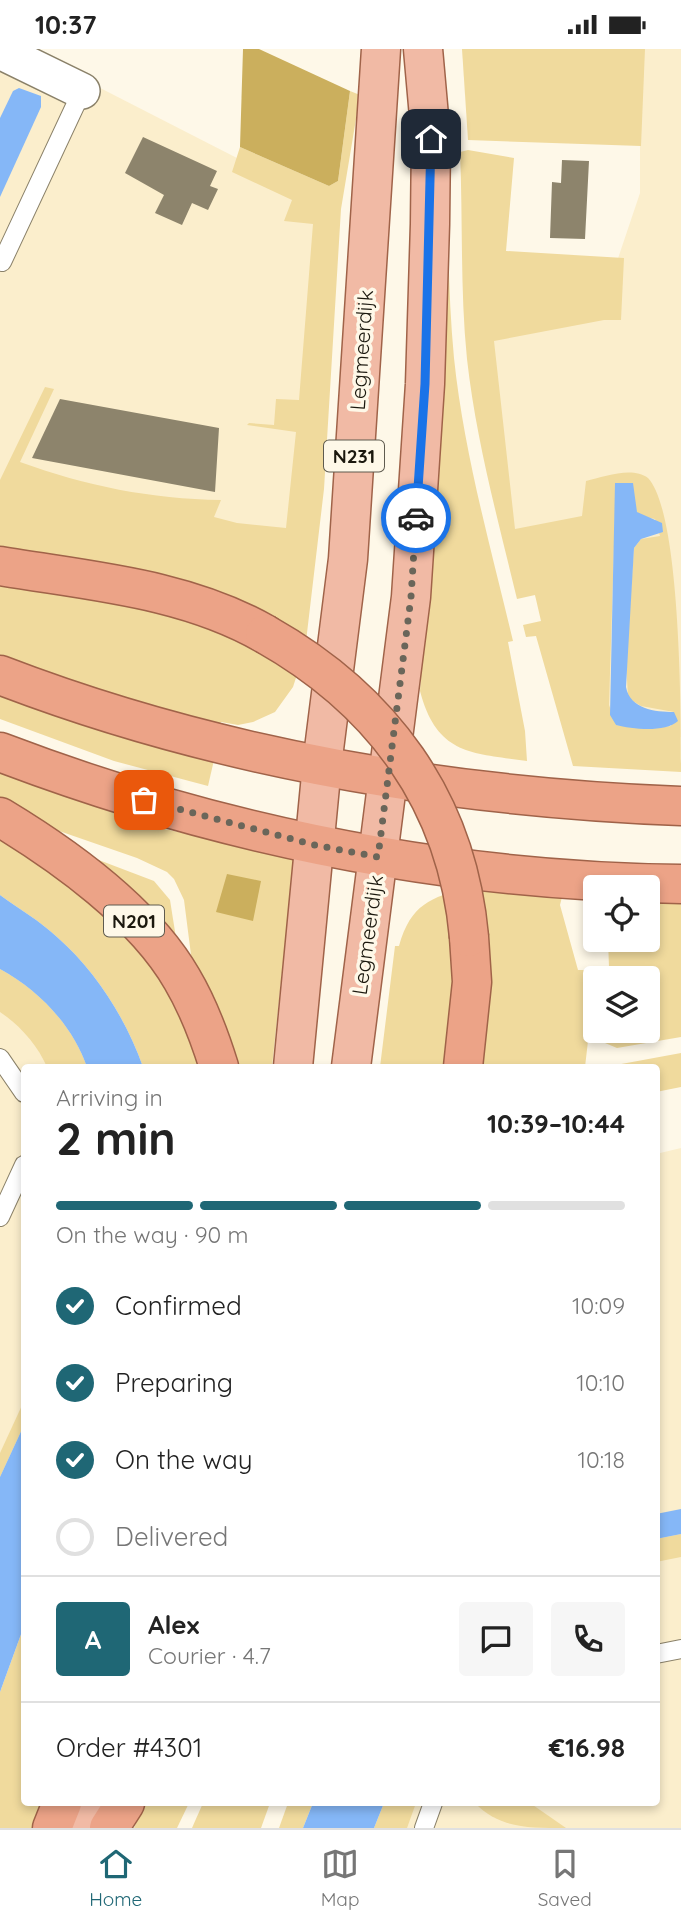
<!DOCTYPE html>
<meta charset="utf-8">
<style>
body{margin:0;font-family:Quicksand,sans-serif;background:#f6f6f6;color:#222;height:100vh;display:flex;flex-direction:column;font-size:26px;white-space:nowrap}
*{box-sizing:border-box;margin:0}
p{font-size:23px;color:#767676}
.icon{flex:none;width:38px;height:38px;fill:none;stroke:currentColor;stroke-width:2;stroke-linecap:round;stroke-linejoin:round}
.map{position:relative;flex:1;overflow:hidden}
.sheet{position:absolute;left:21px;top:1015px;width:639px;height:742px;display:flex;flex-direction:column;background:#fff;border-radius:7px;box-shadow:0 4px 10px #0003}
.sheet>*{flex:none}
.tools{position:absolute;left:583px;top:826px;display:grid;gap:14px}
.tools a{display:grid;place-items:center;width:77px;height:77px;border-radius:7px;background:#fff;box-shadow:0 4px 10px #0003;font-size:35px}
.pin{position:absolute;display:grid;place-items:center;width:60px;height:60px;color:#fff;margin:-30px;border-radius:14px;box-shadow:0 4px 10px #0006}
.courier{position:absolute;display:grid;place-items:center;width:70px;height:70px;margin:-35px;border:5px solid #1a73e8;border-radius:50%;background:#fff;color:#222;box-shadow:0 2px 9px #0007}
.summary em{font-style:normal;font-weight:700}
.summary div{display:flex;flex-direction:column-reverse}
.summary{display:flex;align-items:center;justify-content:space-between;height:119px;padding:0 35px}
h1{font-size:46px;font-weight:700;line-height:52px}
.bar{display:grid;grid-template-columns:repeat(4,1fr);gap:10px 7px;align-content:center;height:84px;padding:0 35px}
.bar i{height:9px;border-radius:5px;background:#e0e0e0}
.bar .selected{background:#1f6775}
.bar p{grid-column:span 4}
.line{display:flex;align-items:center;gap:18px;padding:0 35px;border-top:2px solid #e0e0e0}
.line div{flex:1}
.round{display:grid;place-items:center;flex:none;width:74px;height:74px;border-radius:7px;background:#f6f6f6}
ol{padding:0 35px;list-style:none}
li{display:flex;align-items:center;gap:21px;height:77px}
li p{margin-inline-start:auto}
li .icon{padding:7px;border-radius:50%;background:#1f6775;color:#fff;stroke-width:4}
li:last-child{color:#767676}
li i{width:38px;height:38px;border:4px solid #e0e0e0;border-radius:50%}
.status{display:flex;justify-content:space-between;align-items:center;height:49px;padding:0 35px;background:#fff;direction:ltr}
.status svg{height:19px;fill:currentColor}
.menu{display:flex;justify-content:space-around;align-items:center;height:98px;border-top:2px solid #e0e0e0;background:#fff;font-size:19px;color:#767676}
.menu a{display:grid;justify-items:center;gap:4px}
.menu .selected{color:#1f6775}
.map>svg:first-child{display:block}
.built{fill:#fbeecc}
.green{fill:#f0da9d;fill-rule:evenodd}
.forest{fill:#cbaf5d}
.water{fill:#85b7f7}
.building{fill:#8d846c}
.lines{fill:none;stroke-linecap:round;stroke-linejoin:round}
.service-casing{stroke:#8a8169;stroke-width:20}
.minor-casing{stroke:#8a8169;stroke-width:38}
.primary-casing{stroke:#a06349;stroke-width:41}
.trunk-casing{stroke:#a06349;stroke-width:41}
.service{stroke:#fff;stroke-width:18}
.minor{stroke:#fff;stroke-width:35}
.primary{stroke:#f1baa5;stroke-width:38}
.trunk{stroke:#eca387;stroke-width:38}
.trunk-bridge-casing{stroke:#a06349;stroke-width:41;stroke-linecap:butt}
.trunk-bridge{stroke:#eca387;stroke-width:38}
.done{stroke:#6a665a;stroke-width:7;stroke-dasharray:0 12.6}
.route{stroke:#1a73e8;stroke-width:9}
.labels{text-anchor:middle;stroke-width:7;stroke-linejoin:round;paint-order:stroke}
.shield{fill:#fef8e8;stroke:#5f5b4f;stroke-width:2}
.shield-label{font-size:19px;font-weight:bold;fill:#1b180e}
.street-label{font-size:21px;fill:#1b180e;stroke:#fef8e8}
</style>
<div class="status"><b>10:37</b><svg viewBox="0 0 49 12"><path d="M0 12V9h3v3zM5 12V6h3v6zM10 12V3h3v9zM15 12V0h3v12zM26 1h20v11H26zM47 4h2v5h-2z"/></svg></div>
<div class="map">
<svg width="681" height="1779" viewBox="0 0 681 1779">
<rect width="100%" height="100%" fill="#fef8e8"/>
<g class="built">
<path d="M 0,0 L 24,0 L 325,154 L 287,544 L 0,486 Z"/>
<path d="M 640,0 L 681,0 L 681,688 L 600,701 L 510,487 L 483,286 L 603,254 L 640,144 Z"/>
<path d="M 0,882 L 111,1018 L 24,1018 L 24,1439 L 0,1493 Z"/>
<path d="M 681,1099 L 681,1779 L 392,1779 L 402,1754 L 656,1754 L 656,1105 Z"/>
</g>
<g class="green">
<path d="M 462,0 L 645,0 L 641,97 L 468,91 Z"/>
<path d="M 350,42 L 360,46 L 341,160 L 324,440 L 305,601 L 293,638 L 275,663 L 253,673 L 238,676 L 221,673 L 219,677 L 137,656 L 0,610 L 0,527 L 280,573 L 0,505 L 0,431 L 45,338 L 54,340 L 20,413 C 86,437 151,450 221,451 L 214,468 L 237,474 L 286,479 L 296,383 L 247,376 L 249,374 L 274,376 L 276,350 L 299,351 L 313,175 L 284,172 L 292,151 L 232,123 L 240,98 L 329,137 L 338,132 Z"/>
<path d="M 468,101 L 514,109 L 506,202 L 624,209 L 621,271 L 604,271 L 494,292 L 515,480 L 582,467 L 586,432 C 604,428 632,417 648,429 C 681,464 681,665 681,723 L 573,717 L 536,587 L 526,588 L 523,576 L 541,572 L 535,546 L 517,550 C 498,471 476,391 467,310 C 460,241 463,172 460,103 ZM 616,434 L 640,467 L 655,470 L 660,487 L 641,490 L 634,499 L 626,612 L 628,649 L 641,657 L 674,663 L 671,677 L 648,680 L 616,676 L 609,656 Z"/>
<path d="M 448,149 C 448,203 449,256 454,309 C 464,405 491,499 513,592 L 508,593 L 525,682 L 527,712 C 473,704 437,707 420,642 Z"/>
<path d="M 0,644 L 214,711 L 208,737 L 114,712 L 0,670 Z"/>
<path d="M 0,722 L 156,778 L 294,809 L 272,1018 L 230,1018 L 195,937 L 184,851 L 174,830 L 167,823 L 137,809 L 13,766 L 0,758 Z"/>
<path d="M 0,779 L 148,903 L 209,1018 L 143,1018 C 126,970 96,922 57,888 C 40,872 19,860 0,846 Z"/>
<path d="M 62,797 L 154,832 L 170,851 L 179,908 Z"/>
<path d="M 469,838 L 562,848 L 560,856 L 578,921 L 585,921 L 588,992 L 585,1018 L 470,1018 L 455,930 L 451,1018 L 380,1018 L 395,897 L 399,897 C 411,855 430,849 469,838 Z"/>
<path d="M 648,852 L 681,853 L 681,988 L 617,999 L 605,994 L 601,982 L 648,982 L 648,929 L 599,929 L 598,920 L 609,918 L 608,891 L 648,891 Z"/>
<path d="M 0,920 C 39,941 73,977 87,1018 L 47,1018 C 38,997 20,976 0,963 Z"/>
<path d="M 681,1004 L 681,1038 L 656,1043 L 656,1018 L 605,1018 Z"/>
<path d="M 24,1352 L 24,1376 L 0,1428 L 0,1404 Z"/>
<path d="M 681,1485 L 681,1508 L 656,1513 L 656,1490 Z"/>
<path d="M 24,1577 L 24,1754 L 45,1754 L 35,1779 L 0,1779 L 0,1643 Z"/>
<path d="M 145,1754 L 189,1754 L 177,1779 L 134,1779 Z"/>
<path d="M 203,1754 L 270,1754 L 261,1779 L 192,1779 Z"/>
<path d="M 288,1754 L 313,1754 L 303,1779 L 279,1779 Z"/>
<path d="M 384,1754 L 416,1754 L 407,1779 L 374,1779 Z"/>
<path d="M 475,1754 L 530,1754 L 566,1779 C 527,1779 499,1779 475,1754 Z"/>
</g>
<g class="forest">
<path d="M 243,0 L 259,0 L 350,42 L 338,132 L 329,137 L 240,98 Z"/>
<path d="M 227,825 L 261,832 L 253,872 L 216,863 Z"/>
</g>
<g class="water">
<path d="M 19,39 L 41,47 L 41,58 L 0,148 L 0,69 L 13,42 Z"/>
<path d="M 615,434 L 633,434 L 637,463 L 662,474 L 663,483 L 641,490 L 634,499 L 626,638 C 630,660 655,663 674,663 L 678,672 C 665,684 632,680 616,676 L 610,666 Z"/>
<path d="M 0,846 C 19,860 40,872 57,888 C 96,922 126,970 143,1018 L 87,1018 C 73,977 39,941 0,920 Z"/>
<path d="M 24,1376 L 24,1577 L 0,1643 L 0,1428 Z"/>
<path d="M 681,1460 L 681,1485 L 656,1490 L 656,1465 Z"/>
<path d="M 313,1754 L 384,1754 L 374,1779 L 303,1779 Z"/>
</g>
<g class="building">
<path d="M 143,88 L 217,122 L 210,137 L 218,140 L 208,161 L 192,154 L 182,176 L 155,164 L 164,146 L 125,124 Z"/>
<path d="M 562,111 L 589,112 L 585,190 L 550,189 L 552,133 L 561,134 Z"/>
<path d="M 60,350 L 219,379 L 215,443 L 32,409 Z"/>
</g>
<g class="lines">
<defs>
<g id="service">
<path d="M 2,213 L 82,42"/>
<path d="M 0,1009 L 24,1044"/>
<path d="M 0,1168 L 24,1116"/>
<path d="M 656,1605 L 681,1600"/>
<path d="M 424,1779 L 433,1754"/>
</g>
<path id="minor" d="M 0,2 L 82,42"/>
<g id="primary">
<path d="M 293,1018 L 322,716 L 348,510 L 381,0"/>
<path d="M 351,1018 L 411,548 L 425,335 L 430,175 L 431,90 L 423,0"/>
<path d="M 78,1779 L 88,1754"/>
</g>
<g id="trunk">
<path d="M 0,517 C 89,532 185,539 265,585"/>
<path d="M 0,626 C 216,709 451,748 681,757"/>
<path d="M 0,703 C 218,786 448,832 681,835"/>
<path d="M 0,768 C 63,806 144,864 182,930 C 198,957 210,989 219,1018"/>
<path d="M 463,1018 L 472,933 L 469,888"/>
<path d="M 52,1779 L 62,1754"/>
<path d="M 109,1779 L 125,1754"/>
</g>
</defs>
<use href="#service" class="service-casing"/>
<use href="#minor" class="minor-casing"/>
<use href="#primary" class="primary-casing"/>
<use href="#trunk" class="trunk-casing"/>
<use href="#service" class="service"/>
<use href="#minor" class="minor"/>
<use href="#primary" class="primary"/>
<use href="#trunk" class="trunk"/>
<defs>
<path id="trunk-bridge" d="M 265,585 C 382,651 457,752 469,888"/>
</defs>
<use href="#trunk-bridge" class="trunk-bridge-casing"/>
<use href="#trunk-bridge" class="trunk-bridge"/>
</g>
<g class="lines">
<path class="done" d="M 144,751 L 315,796 L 378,808 L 411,548 L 416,469"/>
<path class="route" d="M 416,469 L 425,335 L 431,90"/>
</g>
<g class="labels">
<g class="shield">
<rect x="324" y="391.5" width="60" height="31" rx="5"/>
<rect x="104" y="856.5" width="60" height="31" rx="5"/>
</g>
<g class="shield-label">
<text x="354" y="414">N231</text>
<text x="134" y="879">N201</text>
</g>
<g class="street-label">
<text transform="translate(362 301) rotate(-86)" y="7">Legmeerdijk</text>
<text transform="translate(368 886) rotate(-82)" y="7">Legmeerdijk</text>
</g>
</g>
</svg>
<div class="tools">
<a><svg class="icon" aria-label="locate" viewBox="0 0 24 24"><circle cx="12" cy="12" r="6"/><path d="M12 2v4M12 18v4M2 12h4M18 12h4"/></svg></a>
<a><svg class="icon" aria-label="layers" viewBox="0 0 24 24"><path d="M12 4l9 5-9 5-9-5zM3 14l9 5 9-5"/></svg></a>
</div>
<div class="pin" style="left:144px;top:751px;background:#ea580c"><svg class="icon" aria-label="bag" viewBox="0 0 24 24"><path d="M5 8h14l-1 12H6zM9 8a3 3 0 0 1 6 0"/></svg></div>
<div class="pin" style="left:431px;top:90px;background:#1f2937"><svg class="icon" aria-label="home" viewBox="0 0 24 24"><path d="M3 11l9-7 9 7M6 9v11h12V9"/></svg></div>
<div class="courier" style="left:416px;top:469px"><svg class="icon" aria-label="car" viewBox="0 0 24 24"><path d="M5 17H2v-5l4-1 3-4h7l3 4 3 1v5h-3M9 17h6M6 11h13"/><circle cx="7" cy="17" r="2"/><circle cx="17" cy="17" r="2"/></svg></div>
<section class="sheet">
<div class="summary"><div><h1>2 min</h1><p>Arriving in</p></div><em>10:39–10:44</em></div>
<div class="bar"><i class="selected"></i><i class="selected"></i><i class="selected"></i><i></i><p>On the way · 90 m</p></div>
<ol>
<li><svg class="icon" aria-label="check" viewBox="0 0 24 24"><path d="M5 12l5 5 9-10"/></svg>Confirmed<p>10:09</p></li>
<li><svg class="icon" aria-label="check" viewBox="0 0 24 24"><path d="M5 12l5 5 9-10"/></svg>Preparing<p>10:10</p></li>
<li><svg class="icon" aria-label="check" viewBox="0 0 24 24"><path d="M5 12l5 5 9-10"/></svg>On the way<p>10:18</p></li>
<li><i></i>Delivered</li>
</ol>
<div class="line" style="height:126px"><b class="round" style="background:#1f6775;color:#fff">A</b><div><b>Alex</b><p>Courier · 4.7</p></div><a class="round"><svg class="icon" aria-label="chat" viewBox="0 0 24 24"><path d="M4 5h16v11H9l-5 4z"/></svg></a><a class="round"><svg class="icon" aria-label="phone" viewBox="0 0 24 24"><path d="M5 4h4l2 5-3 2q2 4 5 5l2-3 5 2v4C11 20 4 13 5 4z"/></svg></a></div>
<div class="line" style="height:91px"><div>Order #4301</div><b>€16.98</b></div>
</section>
</div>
<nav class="menu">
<a class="selected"><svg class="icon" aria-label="home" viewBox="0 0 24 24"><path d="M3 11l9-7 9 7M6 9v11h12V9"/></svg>Home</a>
<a><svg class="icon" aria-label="map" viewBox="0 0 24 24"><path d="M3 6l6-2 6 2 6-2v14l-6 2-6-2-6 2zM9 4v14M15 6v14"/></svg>Map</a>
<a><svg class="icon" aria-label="saved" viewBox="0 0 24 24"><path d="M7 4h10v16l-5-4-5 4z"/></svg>Saved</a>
</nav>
